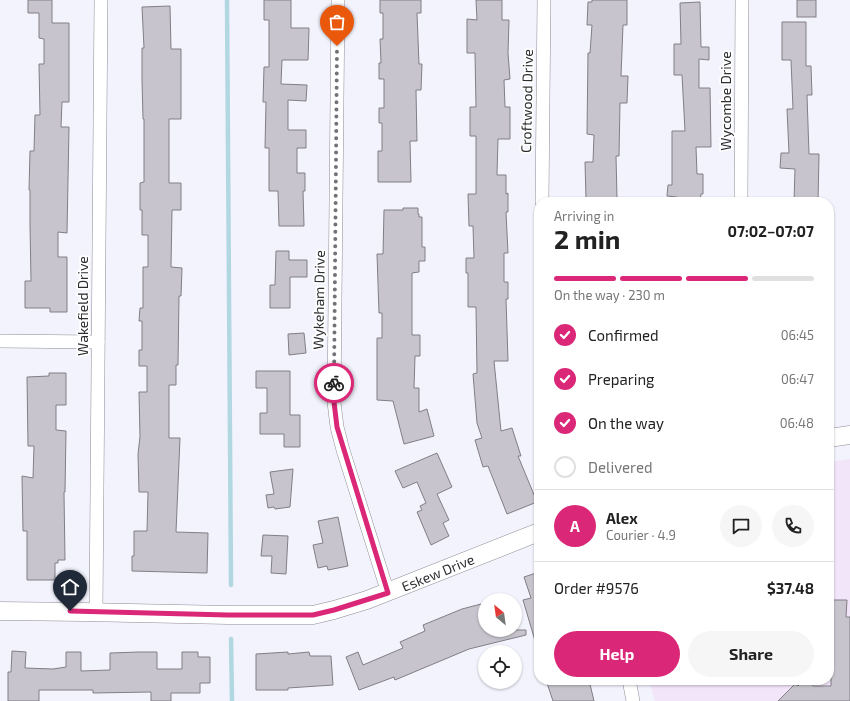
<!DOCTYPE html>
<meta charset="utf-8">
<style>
body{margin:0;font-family:"Exo 2",sans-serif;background:#f6f6f6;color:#222;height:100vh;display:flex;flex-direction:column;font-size:15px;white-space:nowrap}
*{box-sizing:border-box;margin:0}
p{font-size:13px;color:#767676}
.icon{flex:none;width:22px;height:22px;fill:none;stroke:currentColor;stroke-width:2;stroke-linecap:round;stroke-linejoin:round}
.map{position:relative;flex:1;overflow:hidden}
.drawer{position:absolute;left:534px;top:197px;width:300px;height:488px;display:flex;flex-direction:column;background:#fff;border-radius:16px;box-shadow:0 1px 3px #0004}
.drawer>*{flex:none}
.needle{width:26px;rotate:331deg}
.controls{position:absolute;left:478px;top:593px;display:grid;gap:8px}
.controls a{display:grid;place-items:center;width:44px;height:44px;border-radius:50%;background:#fff;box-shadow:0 1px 3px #0004;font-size:20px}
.pin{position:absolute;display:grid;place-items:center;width:34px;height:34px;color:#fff;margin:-41px -17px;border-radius:50% 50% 50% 0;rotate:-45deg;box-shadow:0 0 4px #0007}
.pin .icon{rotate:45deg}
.courier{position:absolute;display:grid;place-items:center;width:40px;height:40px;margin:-20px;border:3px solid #db2777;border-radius:50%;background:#fff;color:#222;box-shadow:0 1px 5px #0007}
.overview em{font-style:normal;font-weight:700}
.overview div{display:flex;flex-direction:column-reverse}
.overview{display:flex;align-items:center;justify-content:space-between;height:68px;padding:0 20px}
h1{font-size:26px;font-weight:700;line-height:30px}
.bar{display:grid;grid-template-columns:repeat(4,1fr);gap:6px 4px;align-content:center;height:48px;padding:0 20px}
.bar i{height:5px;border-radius:3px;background:#e0e0e0}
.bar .current{background:#db2777}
.bar p{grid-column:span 4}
.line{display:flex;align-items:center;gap:10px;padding:0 20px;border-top:1px solid #e0e0e0}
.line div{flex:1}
.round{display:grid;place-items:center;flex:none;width:42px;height:42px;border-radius:21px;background:#f6f6f6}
ol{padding:0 20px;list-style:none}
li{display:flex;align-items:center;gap:12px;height:44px}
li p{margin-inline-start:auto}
li .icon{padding:4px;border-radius:50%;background:#db2777;color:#fff;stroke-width:4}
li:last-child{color:#767676}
li i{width:22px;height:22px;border:2px solid #e0e0e0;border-radius:50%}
.action{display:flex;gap:8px;margin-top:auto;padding:8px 20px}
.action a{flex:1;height:46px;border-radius:24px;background:#db2777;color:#fff;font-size:16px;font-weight:700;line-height:46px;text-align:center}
.action a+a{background:#f6f6f6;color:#222}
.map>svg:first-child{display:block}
.education{fill:#f2e5f9}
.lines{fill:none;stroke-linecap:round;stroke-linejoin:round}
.stream{stroke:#b1d8e1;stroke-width:4.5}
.building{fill:#c7c4cd;stroke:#817e86}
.street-casing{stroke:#8c8c95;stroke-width:14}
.secondary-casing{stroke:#8c8c95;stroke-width:19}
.street{stroke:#fff;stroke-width:13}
.secondary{stroke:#fff;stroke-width:18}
.done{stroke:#727278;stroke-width:4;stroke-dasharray:0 7.2}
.route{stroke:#db2777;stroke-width:5}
.labels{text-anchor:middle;stroke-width:3.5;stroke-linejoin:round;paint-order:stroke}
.street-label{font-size:14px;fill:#2c2d30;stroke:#fff}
</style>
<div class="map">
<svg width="850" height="701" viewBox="0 0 850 701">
<rect width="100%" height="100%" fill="#f3f3fd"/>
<path class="education" d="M 850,459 L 850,701 L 655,701 L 649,680 L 829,680 L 829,462 Z"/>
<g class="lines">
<g class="stream">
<path d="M 227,0 L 231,585"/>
<path d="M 231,639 L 232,701"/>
</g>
</g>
<g class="building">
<path d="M 28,0 L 52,0 L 52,23 L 69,23 L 69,102 L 62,102 L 61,127 L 69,127 L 67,233 L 58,232 L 58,257 L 67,257 L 67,312 L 50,312 L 50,308 L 25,308 L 25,281 L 31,281 L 30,225 L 30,190 L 29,190 L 30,151 L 34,151 L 35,115 L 40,115 L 39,64 L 44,64 L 44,39 L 39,38 L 39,13 L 28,13 Z"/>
<path d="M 264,0 L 291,0 L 291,28 L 309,28 L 308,60 L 282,60 L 281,84 L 307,85 L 306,101 L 288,100 L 288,130 L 306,130 L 306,148 L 297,148 L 297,173 L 305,173 L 305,191 L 303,191 L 304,226 L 279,226 L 278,191 L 269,191 L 269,148 L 265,148 L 266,102 L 263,102 L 264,67 L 269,67 L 269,20 L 264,20 Z"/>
<path d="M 380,0 L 421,0 L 421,13 L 417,13 L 419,64 L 422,64 L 421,90 L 416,90 L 417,141 L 410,141 L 411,182 L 378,182 L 378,151 L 382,151 L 382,123 L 379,123 L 379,108 L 384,108 L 384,79 L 379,79 L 379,63 L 381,63 L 380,39 L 383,39 L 383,13 L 380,13 Z"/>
<path d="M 476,0 L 502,0 L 502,20 L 509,20 L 508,53 L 510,79 L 504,80 L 505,107 L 510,107 L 510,139 L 498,139 L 497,175 L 506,175 L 506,194 L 508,193 L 508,212 L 506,212 L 508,253 L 504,253 L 504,282 L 508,282 L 508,299 L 506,299 L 508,361 L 494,361 L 501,431 L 512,428 L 521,456 L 518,456 L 537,502 L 507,514 L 488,466 L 483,467 L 475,440 L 482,438 L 477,423 L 473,374 L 477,373 L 476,307 L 468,307 L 468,273 L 466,273 L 466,258 L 474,258 L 473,226 L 469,226 L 468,194 L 476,194 L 476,136 L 470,136 L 470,107 L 476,107 L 475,53 L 467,53 L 467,19 L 477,20 Z"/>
<path d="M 592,0 L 627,0 L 627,25 L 623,25 L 621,76 L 628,76 L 627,103 L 620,103 L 619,156 L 616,156 L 617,198 L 586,199 L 585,162 L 593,162 L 594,135 L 587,134 L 588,53 L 590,53 L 592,25 L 587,25 L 588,2 L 592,2 Z"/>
<rect x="797" y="0" width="19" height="17"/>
<path d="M 700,2 L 701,47 L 709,47 L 709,60 L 699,59 L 699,88 L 710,88 L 711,147 L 696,147 L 697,174 L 703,174 L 703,194 L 701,194 L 700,202 L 677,202 L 677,197 L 667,196 L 668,185 L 672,185 L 672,131 L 685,131 L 682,75 L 674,75 L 674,44 L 681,44 L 680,3 Z"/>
<path d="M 170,6 L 171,49 L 181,49 L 181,119 L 169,119 L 169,183 L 181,183 L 181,210 L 172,210 L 171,267 L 182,268 L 181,296 L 179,296 L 178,365 L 176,365 L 176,385 L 169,385 L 169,438 L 180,438 L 176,532 L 208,533 L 207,573 L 132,571 L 132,556 L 134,556 L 134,531 L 147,531 L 148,492 L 139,492 L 138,454 L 140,437 L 139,392 L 147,392 L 147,366 L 139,366 L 139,350 L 142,350 L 142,321 L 139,321 L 140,308 L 143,308 L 143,267 L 148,267 L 148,235 L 142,235 L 142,210 L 140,210 L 140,183 L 144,182 L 144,119 L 143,119 L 142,80 L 142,48 L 144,48 L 142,7 Z"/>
<path d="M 782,22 L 806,22 L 806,66 L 811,66 L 812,95 L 807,95 L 809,154 L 819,154 L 818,202 L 794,202 L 795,169 L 780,168 L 781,153 L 789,153 L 787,109 L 793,109 L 791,60 L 782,60 Z"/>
<path d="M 403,208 L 418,208 L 418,214 L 419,214 L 419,217 L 422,217 L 422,247 L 425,247 L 425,261 L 419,261 L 419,272 L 412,273 L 412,335 L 420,335 L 420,356 L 415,356 L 414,388 L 419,388 L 419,412 L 427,409 L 434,436 L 404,444 L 393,401 L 377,400 L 377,338 L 382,338 L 382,313 L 379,313 L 377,254 L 383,254 L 384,210 L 403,210 Z"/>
<path d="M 276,251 L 289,251 L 289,260 L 307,260 L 307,277 L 290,277 L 290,308 L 270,308 L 270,285 L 275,285 Z"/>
<path d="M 304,333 L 306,353 L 289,355 L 288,334 Z"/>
<path d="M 256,371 L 290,371 L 290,415 L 300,415 L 300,447 L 284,447 L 284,434 L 260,434 L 260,413 L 267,413 L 267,388 L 256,388 Z"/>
<path d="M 49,373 L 66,373 L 66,405 L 56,405 L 56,430 L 66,431 L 65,492 L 64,492 L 65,560 L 58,560 L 58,563 L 55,563 L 55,580 L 27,580 L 27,531 L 23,531 L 22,476 L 33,478 L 34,446 L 28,446 L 27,377 L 49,376 Z"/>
<path d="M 437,453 L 452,487 L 437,494 L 449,520 L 443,523 L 449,536 L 431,545 L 417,512 L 422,510 L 420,506 L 426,503 L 417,482 L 403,488 L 395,471 Z"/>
<path d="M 293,469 L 290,507 L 275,509 L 274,507 L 268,508 L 266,495 L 274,494 L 270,472 Z"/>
<path d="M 338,517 L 348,566 L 328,570 L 327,566 L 318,568 L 313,545 L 323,543 L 318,521 Z"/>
<path d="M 263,535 L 288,536 L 286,574 L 271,573 L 272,556 L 261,556 Z"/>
<path d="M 539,572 L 539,644 L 536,644 L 523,600 L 531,598 L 524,577 Z"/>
<path d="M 829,600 L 847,600 L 846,617 L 850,617 L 850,701 L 778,701 L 795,684 L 798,686 L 804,680 L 808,680 L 813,686 L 831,686 L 831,659 L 829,659 Z"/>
<path d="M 481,604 L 481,607 L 485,606 L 485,630 L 526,630 L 526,635 L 469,649 L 395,680 L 394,677 L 359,690 L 346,657 L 358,652 L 363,665 L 403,648 L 400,642 L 425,631 L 423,625 L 462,609 Z"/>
<path d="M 12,651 L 26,652 L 25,668 L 53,669 L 66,667 L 66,652 L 81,652 L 81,671 L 110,670 L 110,653 L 139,652 L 157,652 L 157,669 L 182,669 L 182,652 L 198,652 L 198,657 L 210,657 L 210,683 L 200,683 L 200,693 L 171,693 L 171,701 L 151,701 L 151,692 L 93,693 L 93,690 L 39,690 L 39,701 L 8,701 L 8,672 L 11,672 Z"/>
<path d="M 288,652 L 288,654 L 309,652 L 310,656 L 331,656 L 333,685 L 288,688 L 288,690 L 256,690 L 256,654 Z"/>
<path d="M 546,680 L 589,680 L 594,701 L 553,701 Z"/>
</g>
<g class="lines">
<defs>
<g id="street">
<path d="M 338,0 L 334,402 L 337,427 L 343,450 L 388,593"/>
<path d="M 542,202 L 544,0"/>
<path d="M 741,202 L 742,0"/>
<path d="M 0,341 L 98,342"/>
<path d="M 96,612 L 101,0"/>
<path d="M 629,680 L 633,701"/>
</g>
<g id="secondary">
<path d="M 829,438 L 850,435"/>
<path d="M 0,611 L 83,612 L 228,615 L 313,615 L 334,610 L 367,600 L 539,532"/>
</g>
</defs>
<use href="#street" class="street-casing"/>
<use href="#secondary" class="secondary-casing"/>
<use href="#street" class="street"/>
<use href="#secondary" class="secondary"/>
</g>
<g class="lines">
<path class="done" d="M 334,383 L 337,46"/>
<path class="route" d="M 70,611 L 228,615 L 313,615 L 334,610 L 388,593 L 337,427 L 334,402 L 334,383"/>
</g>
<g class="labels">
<g class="street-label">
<text transform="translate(527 101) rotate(-89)" y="5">Croftwood Drive</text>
<text transform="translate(726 101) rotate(-90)" y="5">Wycombe Drive</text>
<text transform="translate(319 300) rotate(-89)" y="5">Wykeham Drive</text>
<text transform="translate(83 306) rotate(-90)" y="5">Wakefield Drive</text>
<text transform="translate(438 573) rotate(-22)" y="5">Eskew Drive</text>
</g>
</g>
</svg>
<div class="controls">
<a><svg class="needle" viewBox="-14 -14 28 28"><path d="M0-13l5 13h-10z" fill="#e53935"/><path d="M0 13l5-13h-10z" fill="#767676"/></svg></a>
<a><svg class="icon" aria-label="locate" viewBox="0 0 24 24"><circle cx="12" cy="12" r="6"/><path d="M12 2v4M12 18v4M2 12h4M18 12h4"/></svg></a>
</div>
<div class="pin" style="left:337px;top:46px;background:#ea580c"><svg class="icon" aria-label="bag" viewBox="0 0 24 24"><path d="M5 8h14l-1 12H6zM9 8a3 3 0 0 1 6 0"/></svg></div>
<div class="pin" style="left:70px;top:611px;background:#1f2937"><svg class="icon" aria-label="home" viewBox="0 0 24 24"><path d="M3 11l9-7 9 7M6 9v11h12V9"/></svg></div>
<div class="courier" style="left:334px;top:383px"><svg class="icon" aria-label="bike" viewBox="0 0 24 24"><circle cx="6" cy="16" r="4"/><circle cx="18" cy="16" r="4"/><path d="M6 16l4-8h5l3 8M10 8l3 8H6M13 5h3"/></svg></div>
<section class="drawer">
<div class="overview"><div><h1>2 min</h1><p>Arriving in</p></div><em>07:02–07:07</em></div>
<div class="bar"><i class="current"></i><i class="current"></i><i class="current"></i><i></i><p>On the way · 230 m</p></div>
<ol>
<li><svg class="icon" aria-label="check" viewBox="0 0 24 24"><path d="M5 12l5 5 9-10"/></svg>Confirmed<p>06:45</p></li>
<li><svg class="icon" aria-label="check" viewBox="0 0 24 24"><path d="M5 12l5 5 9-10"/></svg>Preparing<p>06:47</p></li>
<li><svg class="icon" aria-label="check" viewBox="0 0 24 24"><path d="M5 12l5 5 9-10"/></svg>On the way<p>06:48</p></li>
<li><i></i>Delivered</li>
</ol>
<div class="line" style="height:72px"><b class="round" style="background:#db2777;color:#fff">A</b><div><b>Alex</b><p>Courier · 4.9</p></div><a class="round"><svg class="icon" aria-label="chat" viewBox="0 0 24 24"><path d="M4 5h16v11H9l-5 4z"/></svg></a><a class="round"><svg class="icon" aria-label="phone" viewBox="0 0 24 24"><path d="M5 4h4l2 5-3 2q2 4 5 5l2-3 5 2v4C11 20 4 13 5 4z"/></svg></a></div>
<div class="line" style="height:52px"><div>Order #9576</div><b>$37.48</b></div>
<div class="action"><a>Help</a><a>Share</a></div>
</section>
</div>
